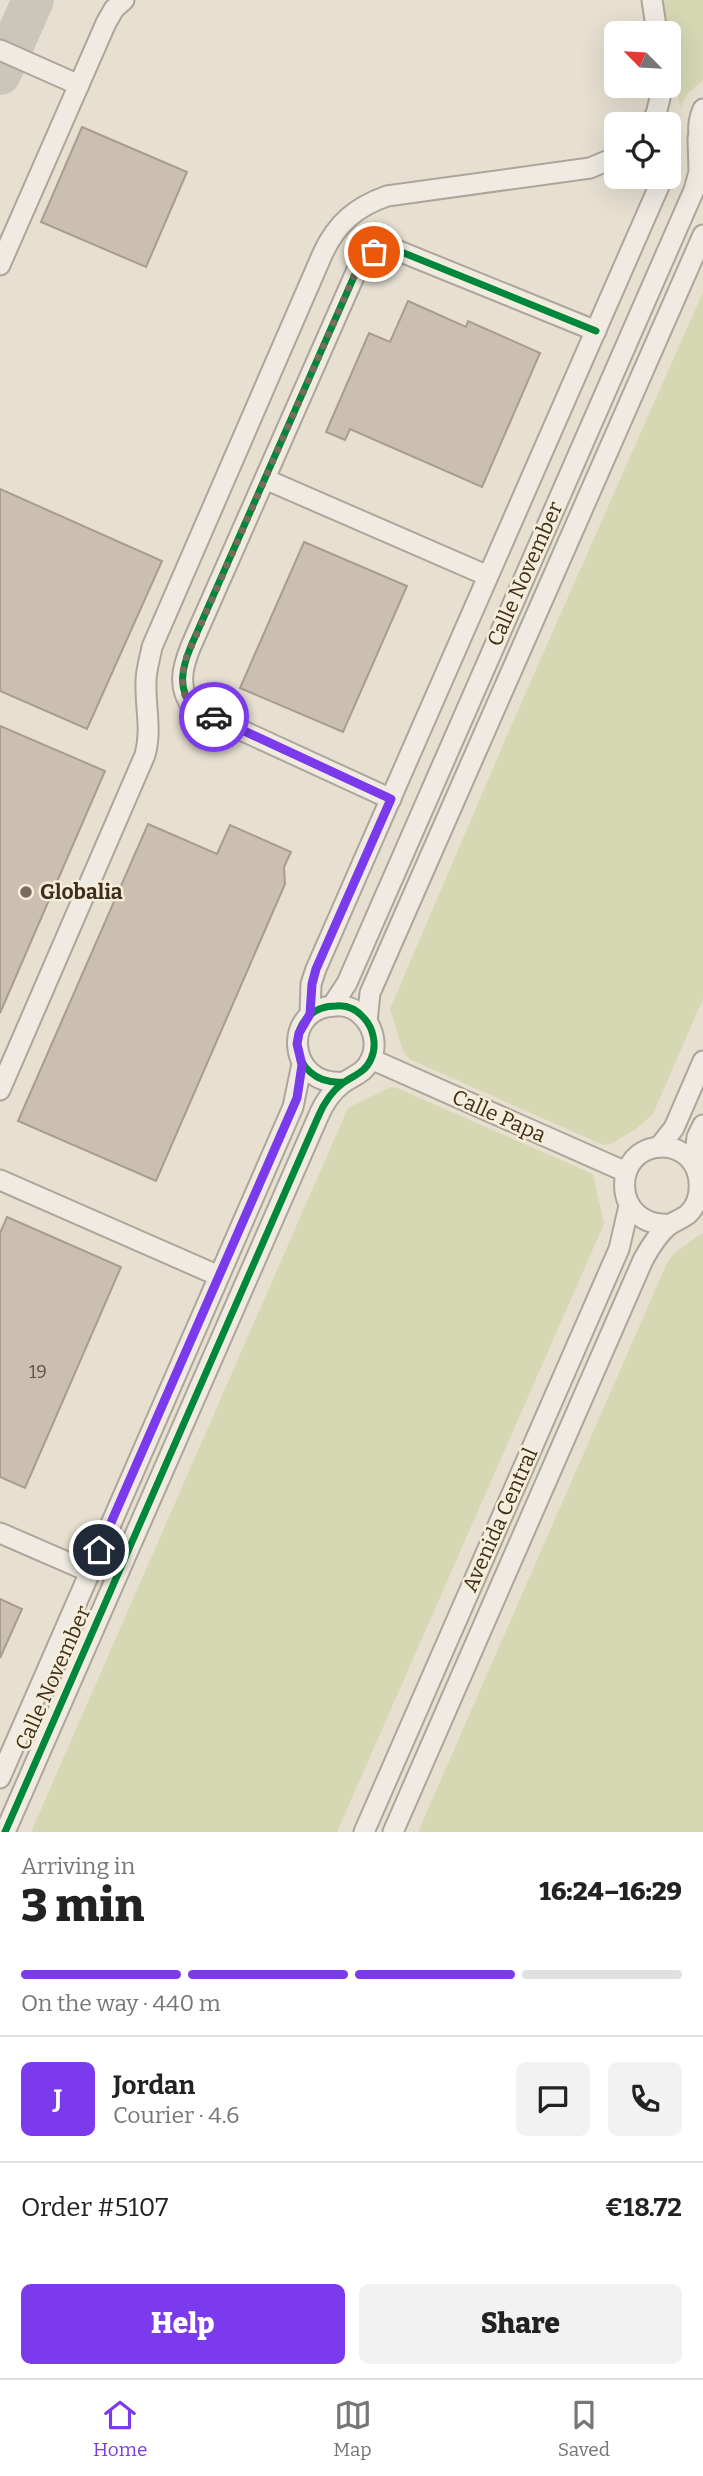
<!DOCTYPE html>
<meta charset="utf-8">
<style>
body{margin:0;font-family:Bitter,serif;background:#f2f2f2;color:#222;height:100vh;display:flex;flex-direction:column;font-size:26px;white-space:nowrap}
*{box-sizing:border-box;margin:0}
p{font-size:23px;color:#767676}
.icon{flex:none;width:38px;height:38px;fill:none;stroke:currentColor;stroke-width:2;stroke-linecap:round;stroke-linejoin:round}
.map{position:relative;height:1832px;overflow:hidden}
.drawer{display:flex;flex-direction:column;background:#fff;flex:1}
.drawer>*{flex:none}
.needle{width:46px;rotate:294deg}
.buttons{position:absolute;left:604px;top:21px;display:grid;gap:14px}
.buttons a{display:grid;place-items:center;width:77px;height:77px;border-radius:10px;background:#fff;box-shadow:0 7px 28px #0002;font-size:35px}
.pin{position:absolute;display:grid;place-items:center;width:60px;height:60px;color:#fff;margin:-30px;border:4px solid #fff;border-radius:50%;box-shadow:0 2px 7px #0007}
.courier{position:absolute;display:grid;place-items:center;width:70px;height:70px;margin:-35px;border:5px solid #7c3aed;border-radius:50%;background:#fff;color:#222;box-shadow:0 2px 9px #0007}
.head em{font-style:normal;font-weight:800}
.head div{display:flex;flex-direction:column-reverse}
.head{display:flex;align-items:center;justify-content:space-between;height:119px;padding:0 21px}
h1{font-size:46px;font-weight:800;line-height:52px}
.bar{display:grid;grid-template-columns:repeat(4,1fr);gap:10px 7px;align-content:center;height:84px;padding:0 21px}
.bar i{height:9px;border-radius:5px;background:#e0e0e0}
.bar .selected{background:#7c3aed}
.bar p{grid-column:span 4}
.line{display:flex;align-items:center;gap:18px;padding:0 21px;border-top:2px solid #e0e0e0}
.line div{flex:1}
.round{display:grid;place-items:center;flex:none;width:74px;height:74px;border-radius:10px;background:#f2f2f2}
.button{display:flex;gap:14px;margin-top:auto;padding:14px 21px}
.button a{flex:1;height:80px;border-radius:10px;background:#7c3aed;color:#fff;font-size:28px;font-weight:800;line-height:80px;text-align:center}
.button a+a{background:#f2f2f2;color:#222}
.tabs{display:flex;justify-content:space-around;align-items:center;height:98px;border-top:2px solid #e0e0e0;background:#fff;font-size:19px;color:#767676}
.tabs a{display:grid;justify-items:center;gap:4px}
.tabs .selected{color:#7c3aed}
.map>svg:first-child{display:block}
.green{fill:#d6d7b3}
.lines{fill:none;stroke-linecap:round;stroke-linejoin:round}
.taxiway{stroke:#cbc5ba;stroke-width:42}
.building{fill:#cbbfb2;stroke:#a89c90;stroke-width:2}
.minor-casing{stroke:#ada599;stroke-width:23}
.minor{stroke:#efebe3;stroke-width:19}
.cycleway-casing{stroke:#f7eed8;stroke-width:11}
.cycleway{stroke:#00873e;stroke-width:7}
.done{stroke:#786c5e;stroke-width:7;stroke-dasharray:0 12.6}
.route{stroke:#7c3aed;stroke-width:9}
.poi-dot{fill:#786c5e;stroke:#f7eed8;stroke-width:2.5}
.labels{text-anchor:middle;stroke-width:5;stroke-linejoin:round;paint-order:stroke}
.number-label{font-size:18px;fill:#605244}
.street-label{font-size:21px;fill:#3d2e20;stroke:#f7eed8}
.poi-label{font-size:21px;font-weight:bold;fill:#3d2e20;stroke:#f7eed8;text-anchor:start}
</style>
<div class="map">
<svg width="703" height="1832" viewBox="0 0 703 1832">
<rect width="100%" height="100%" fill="#e7e0d1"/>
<g class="green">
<path d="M 663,0 L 703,0 L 703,80 L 688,93 L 680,107 L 669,49 L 668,33 L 665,33 L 665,30 Z"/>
<path d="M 703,292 L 703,999 L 653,1114 L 636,1129 L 611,1144 L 603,1145 L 409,1059 L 403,1051 L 390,1009 L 511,726 Z"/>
<path d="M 391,1087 L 397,1088 L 593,1174 L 604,1224 L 337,1832 L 31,1832 L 348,1108 Z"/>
<path d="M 703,1233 L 703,1832 L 418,1832 L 667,1263 L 675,1252 Z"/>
</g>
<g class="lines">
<path class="taxiway" d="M 0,74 L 33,0"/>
</g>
<g class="building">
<path d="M 82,127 L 187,172 L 146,267 L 41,222 Z"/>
<path d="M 408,301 L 466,327 L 468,321 L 540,353 L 482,487 L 350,429 L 345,440 L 326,432 L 369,333 L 390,342 Z"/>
<path d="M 0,489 L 162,561 L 87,729 L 0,691 Z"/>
<path d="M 304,542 L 407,586 L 343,732 L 240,688 Z"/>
<path d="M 0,726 L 105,771 L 0,1013 Z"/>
<path d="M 148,824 L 217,854 L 230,825 L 291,852 L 284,867 L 285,884 L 156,1181 L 18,1121 Z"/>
<path d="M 7,1217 L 121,1267 L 25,1488 L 0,1477 L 0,1233 Z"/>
<path d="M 0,1599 L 22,1609 L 0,1658 Z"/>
</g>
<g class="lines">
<defs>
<g id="minor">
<path d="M 652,0 L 657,33"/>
<path d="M 0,50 L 79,85"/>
<path d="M 650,124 L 656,114 L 663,86"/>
<path d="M 703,148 C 697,135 697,123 703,109"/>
<path d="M 0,265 L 106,23 L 114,9 L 124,0"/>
<path d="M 265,479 L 488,576"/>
<path d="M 391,799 L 193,708 C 177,688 182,668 191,646 L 356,272 C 366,258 375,247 394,249 L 596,331"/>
<path d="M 332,1006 L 347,983 L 694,190 L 699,172 L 698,138"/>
<path d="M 310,1014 L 311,984 L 316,969 L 663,177"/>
<path d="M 367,1022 L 370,993 L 703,235"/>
<path d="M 371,1059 L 626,1172"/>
<path d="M 0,1090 L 145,755 C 152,730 145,707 146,681 C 146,670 150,658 152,647 L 323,253 C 337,223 356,207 387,196 L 590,168 L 616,157"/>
<path d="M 659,1147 L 674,1128 L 703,1061"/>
<path d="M 694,1164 L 697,1137 L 703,1125"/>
<path d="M 0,1180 L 219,1276"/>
<path d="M 0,1533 L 90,1572"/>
<path d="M 0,1778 L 293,1107 L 302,1064"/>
<path d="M 5,1832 L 318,1117 C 323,1105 332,1091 343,1083 C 354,1075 365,1073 371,1059 C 377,1046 374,1029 364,1018 C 357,1010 347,1005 336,1006 C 282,1006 285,1087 344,1082"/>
<path d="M 364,1832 L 619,1249 L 629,1206"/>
<path d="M 393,1832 L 643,1260 C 650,1247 658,1234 669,1225 C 675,1221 682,1219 688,1214 C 703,1200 703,1172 688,1157 C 681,1151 672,1147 663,1147 C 610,1147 611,1229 671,1224"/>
</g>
</defs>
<use href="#minor" class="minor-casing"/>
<use href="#minor" class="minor"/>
<defs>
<g id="cycleway">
<path d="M 391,799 L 193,708 C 177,688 182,668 191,646 L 356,272 C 366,258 375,247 394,249 L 596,331"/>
<path d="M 5,1832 L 318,1117 C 323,1105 332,1091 343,1083 C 354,1075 365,1073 371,1059 C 377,1046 374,1029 364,1018 C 357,1010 347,1005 336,1006 C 282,1006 285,1087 344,1082"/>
</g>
</defs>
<use href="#cycleway" class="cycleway-casing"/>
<use href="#cycleway" class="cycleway"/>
</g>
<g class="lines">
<path class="done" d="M 214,717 C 184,703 180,697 184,663 L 356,272 L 365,260 L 374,252"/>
<path class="route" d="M 99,1550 L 297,1098 L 302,1065 L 297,1044 L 299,1033 L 310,1014 L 312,984 L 316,969 L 391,799 L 214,717"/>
</g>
<circle class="poi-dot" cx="26" cy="892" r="7"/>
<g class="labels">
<g class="number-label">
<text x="38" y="1378">19</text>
</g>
<g class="street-label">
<text transform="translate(525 574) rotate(-66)" y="7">Calle November</text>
<text transform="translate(499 1116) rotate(24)" y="7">Calle Papa</text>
<text transform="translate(500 1520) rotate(-66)" y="7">Avenida Central</text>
<text transform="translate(53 1678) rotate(-66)" y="7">Calle November</text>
</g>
<g class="poi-label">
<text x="40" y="899">Globalia</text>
</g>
</g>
</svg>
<div class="buttons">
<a><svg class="needle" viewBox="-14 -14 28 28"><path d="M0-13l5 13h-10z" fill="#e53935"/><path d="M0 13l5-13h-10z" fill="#767676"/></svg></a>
<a><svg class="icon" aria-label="locate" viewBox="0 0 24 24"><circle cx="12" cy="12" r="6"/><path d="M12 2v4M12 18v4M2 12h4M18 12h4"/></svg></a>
</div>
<div class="pin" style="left:374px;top:252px;background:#ea580c"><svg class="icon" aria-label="bag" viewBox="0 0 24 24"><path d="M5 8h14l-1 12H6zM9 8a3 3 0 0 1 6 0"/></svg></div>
<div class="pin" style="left:99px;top:1550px;background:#1f2937"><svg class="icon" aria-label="home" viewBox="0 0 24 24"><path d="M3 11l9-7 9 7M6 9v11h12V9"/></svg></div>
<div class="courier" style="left:214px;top:717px"><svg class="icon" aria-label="car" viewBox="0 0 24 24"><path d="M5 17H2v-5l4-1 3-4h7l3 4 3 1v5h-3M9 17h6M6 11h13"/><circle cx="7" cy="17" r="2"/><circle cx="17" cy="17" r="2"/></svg></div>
</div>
<section class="drawer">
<div class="head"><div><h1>3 min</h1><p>Arriving in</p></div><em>16:24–16:29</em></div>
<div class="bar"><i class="selected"></i><i class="selected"></i><i class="selected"></i><i></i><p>On the way · 440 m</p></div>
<div class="line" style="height:126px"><b class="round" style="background:#7c3aed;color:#fff">J</b><div><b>Jordan</b><p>Courier · 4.6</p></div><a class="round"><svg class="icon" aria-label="chat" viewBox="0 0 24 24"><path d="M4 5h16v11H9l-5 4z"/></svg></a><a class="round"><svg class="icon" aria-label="phone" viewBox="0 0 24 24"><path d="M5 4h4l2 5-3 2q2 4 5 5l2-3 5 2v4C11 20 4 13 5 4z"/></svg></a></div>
<div class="line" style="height:91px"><div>Order #5107</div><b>€18.72</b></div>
<div class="button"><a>Help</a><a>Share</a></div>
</section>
<nav class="tabs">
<a class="selected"><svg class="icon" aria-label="home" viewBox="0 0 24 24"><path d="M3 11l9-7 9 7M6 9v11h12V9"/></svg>Home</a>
<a><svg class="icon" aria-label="map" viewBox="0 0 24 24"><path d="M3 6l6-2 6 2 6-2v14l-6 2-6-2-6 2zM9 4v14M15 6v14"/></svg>Map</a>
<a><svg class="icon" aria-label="saved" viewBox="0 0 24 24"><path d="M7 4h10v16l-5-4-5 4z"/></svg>Saved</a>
</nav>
